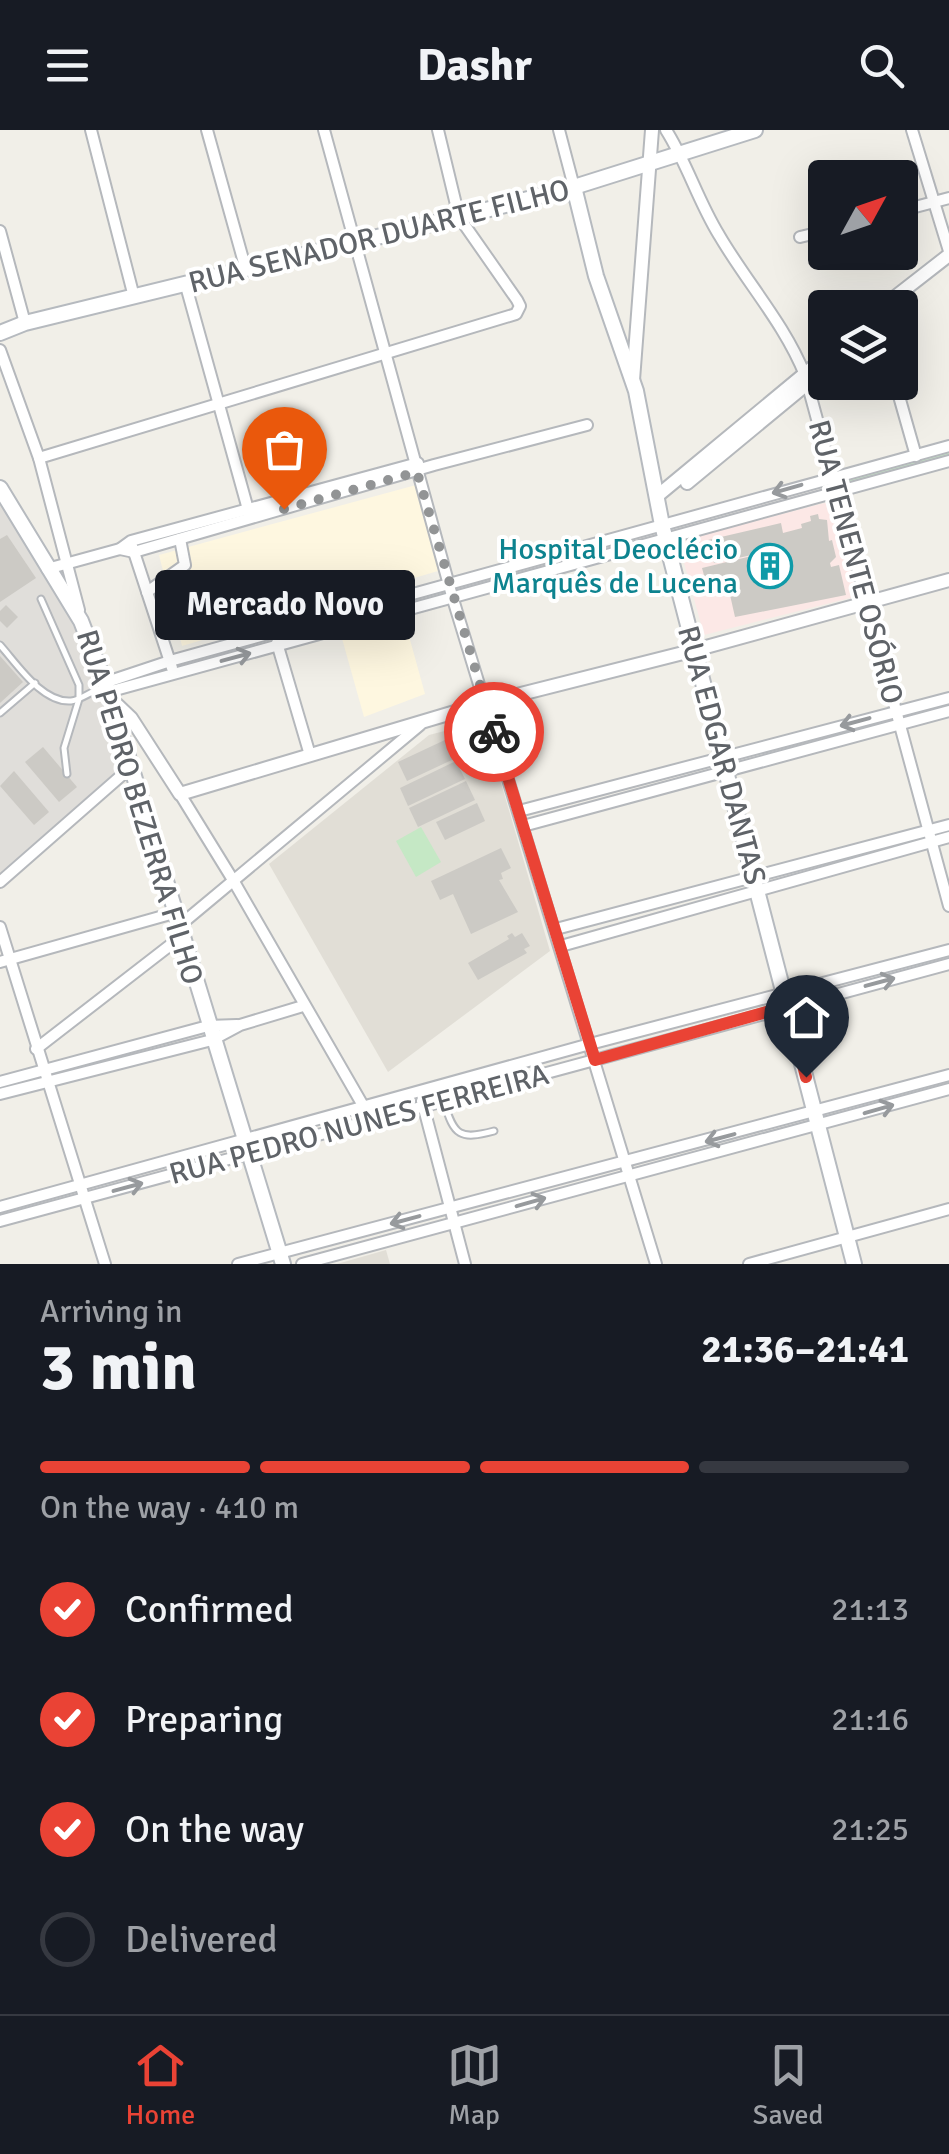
<!DOCTYPE html>
<meta charset="utf-8">
<style>
body{margin:0;font-family:Signika,sans-serif;background:#242831;color:#f1f3f6;height:100vh;display:flex;flex-direction:column;font-size:38px;white-space:nowrap}
*{box-sizing:border-box;margin:0}
p{font-size:32px;color:#9ea1a6}
.icon{flex:none;width:55px;height:55px;fill:none;stroke:currentColor;stroke-width:2;stroke-linecap:round;stroke-linejoin:round}
.map{position:relative;height:1134px;overflow:hidden}
.sheet{display:flex;flex-direction:column;background:#171b24;flex:1}
.sheet>*{flex:none}
.needle{width:65px;rotate:50deg}
.tools{position:absolute;left:808px;top:30px;display:grid;gap:20px}
.tools a{display:grid;place-items:center;width:110px;height:110px;border-radius:10px;background:#171b24;box-shadow:0 10px 40px #0002;font-size:50px}
.pin{position:absolute;display:grid;place-items:center;width:85px;height:85px;color:#fff;margin:-102px -42px;border-radius:50% 50% 50% 0;rotate:-45deg;box-shadow:0 0 10px #0007}
.pin .icon{rotate:45deg}
.courier{position:absolute;display:grid;place-items:center;width:100px;height:100px;margin:-50px;border:8px solid #ea4335;border-radius:50%;background:#fff;color:#222;box-shadow:0 2px 12px #0007}
.bubble{position:absolute;height:70px;border-radius:10px;background:#171b24;box-shadow:0 10px 40px #0002;font-size:32px;font-weight:800;line-height:70px;text-align:center}
.headline em{font-style:normal;font-weight:800}
.headline div{display:flex;flex-direction:column-reverse}
.headline{display:flex;align-items:center;justify-content:space-between;height:170px;padding:0 40px}
h1{font-size:65px;font-weight:800;line-height:75px}
.bar{display:grid;grid-template-columns:repeat(4,1fr);gap:15px 10px;align-content:center;height:120px;padding:0 40px}
.bar i{height:12px;border-radius:8px;background:#363941}
.bar .on{background:#ea4335}
.bar p{grid-column:span 4}
ol{padding:0 40px;list-style:none}
li{display:flex;align-items:center;gap:30px;height:110px}
li p{margin-inline-start:auto}
li .icon{padding:10px;border-radius:50%;background:#ea4335;color:#fff;stroke-width:4}
li:last-child{color:#9ea1a6}
li i{width:55px;height:55px;border:5px solid #363941;border-radius:50%}
header{display:flex;justify-content:space-between;align-items:center;height:130px;padding:0 40px;background:#171b24;font-size:45px;font-weight:800}
.tab-bar{display:flex;justify-content:space-around;align-items:center;height:140px;border-top:2px solid #363941;background:#171b24;font-size:28px;color:#9ea1a6}
.tab-bar a{display:grid;justify-items:center;gap:5px}
.tab-bar .on{color:#ea4335}
.map>svg:first-child{display:block}
.commercial{fill:#fef7e0}
.industrial{fill:#e0deda}
.education{fill:#e1ded6}
.medical{fill:#fce8e6}
.forest{fill:url(#forest-crowns)}
.garden{fill:#c5e8c5}
.building{fill:#cccac5}
.lines{fill:none;stroke-linecap:round;stroke-linejoin:round}
.service-casing{stroke:#b5b8bc;stroke-width:9}
.minor-casing{stroke:#b5b8bc;stroke-width:14}
.tertiary-casing{stroke:#b5b8bc;stroke-width:16}
.secondary-casing{stroke:#b6babf;stroke-width:18}
.service{stroke:#fff;stroke-width:5}
.minor{stroke:#fff;stroke-width:10}
.tertiary{stroke:#fff;stroke-width:12}
.secondary{stroke:#fff;stroke-width:14}
.oneway{stroke:#979a9d}
.done{stroke:#929495;stroke-width:10;stroke-dasharray:0 18}
.route{stroke:#ea4335;stroke-width:12}
.labels{text-anchor:middle;stroke-width:8;stroke-linejoin:round;paint-order:stroke}
.street-label{font-size:30px;fill:#5f6368;stroke:#fff}
.culture-label{font-size:30px;fill:#0d838f;stroke:#fff;text-anchor:end}
</style>
<header><svg class="icon" aria-label="menu" viewBox="0 0 24 24"><path d="M4 6h16M4 12h16M4 18h16"/></svg>Dashr<svg class="icon" aria-label="search" viewBox="0 0 24 24"><circle cx="10" cy="10" r="6"/><path d="M15 15l6 6"/></svg></header>
<div class="map">
<svg width="949" height="1134" viewBox="0 0 949 1134">
<defs>
<pattern id="forest-crowns" width="20" height="18" patternUnits="userSpaceOnUse" patternTransform="scale(2.5)"><rect width="20" height="18" fill="#c5e8c5"/><path d="M2 6a3 3 0 1 1 6 0M12 15a3 3 0 1 1 6 0" fill="none" stroke="#a3c0a4"/></pattern>
</defs>
<rect width="100%" height="100%" fill="#f1efe8"/>
<g class="commercial">
<path d="M 416,355 L 435,413 L 438,441 L 182,516 L 159,425 Z"/>
<path d="M 404,488 L 425,564 L 364,587 L 341,505 Z"/>
</g>
<path class="industrial" d="M 0,363 L 59,463 L 101,560 L 101,568 L 106,573 L 123,635 L 0,744 Z"/>
<g class="education">
<path d="M 483,591 L 550,821 L 388,942 L 269,734 L 429,605 Z"/>
<path d="M 386,1120 L 390,1134 L 337,1134 Z"/>
</g>
<path class="medical" d="M 832,371 L 858,466 L 704,505 L 678,411 Z"/>
<path class="forest" d="M 949,320 L 949,327 L 841,355 L 839,350 Z"/>
<path class="garden" d="M 421,697 L 441,732 L 416,747 L 396,711 Z"/>
<g class="building">
<path d="M 818,384 L 819,389 L 827,390 L 829,411 L 832,410 L 836,427 L 830,433 L 831,437 L 839,435 L 846,465 L 735,487 L 728,456 L 708,460 L 702,438 L 785,418 L 714,433 L 708,410 L 781,393 L 783,403 L 802,398 L 801,394 L 811,391 L 810,386 Z"/>
<path d="M 7,405 L 36,448 L 0,472 L 0,409 Z"/>
<path d="M 6,475 L 18,487 L 7,498 L 0,491 L 0,481 Z"/>
<path d="M 0,526 L 23,552 L 0,573 Z"/>
<path d="M 447,609 L 456,628 L 407,651 L 398,632 Z"/>
<path d="M 43,617 L 77,657 L 59,672 L 25,632 Z"/>
<path d="M 456,631 L 465,649 L 408,676 L 400,658 Z"/>
<path d="M 14,641 L 49,682 L 34,695 L 0,656 Z"/>
<path d="M 466,651 L 475,670 L 418,697 L 409,678 Z"/>
<path d="M 477,673 L 485,691 L 445,710 L 436,692 Z"/>
<path d="M 501,718 L 511,738 L 501,743 L 503,749 L 499,750 L 518,782 L 471,804 L 453,764 L 440,770 L 431,751 Z"/>
<path d="M 512,803 L 515,807 L 522,803 L 530,816 L 524,819 L 527,823 L 478,850 L 468,833 L 509,809 L 507,806 Z"/>
</g>
<g class="lines">
<defs>
<g id="service">
<path d="M 41,469 L 79,555 L 79,569 L 64,618 L 67,644"/>
<path d="M 0,515 C 17,534 42,573 71,571 C 81,570 91,561 102,558"/>
<path d="M 0,583 L 35,553"/>
<path d="M 444,972 C 454,1006 460,1010 494,1001"/>
</g>
<g id="minor">
<path d="M 91,0 L 134,167"/>
<path d="M 207,0 L 246,140"/>
<path d="M 324,0 L 452,466 L 656,1134"/>
<path d="M 559,0 L 574,57"/>
<path d="M 666,0 C 687,33 698,71 719,105 C 747,153 784,193 805,245 L 949,776"/>
<path d="M 912,0 L 949,121"/>
<path d="M 900,81 L 949,68"/>
<path d="M 0,101 L 25,193"/>
<path d="M 800,107 L 825,101"/>
<path d="M 186,156 L 249,383"/>
<path d="M 0,220 L 39,328 L 79,480"/>
<path d="M 895,252 L 916,326"/>
<path d="M 39,328 L 516,184 L 520,176 L 517,170 L 459,87 L 438,0"/>
<path d="M 132,416 L 172,538"/>
<path d="M 120,419 L 134,422 L 434,335 L 587,295"/>
<path d="M 47,439 L 120,419 L 131,411 L 418,333"/>
<path d="M 147,462 L 185,435 L 180,409"/>
<path d="M 277,513 L 310,625"/>
<path d="M 104,553 L 170,531 L 949,316"/>
<path d="M 108,562 L 949,331"/>
<path d="M 180,664 L 233,750 L 365,979"/>
<path d="M 519,681 L 949,568"/>
<path d="M 523,696 L 949,581"/>
<path d="M 0,752 L 130,638"/>
<path d="M 179,796 L 420,595"/>
<path d="M 0,797 L 105,1134"/>
<path d="M 556,799 L 949,695"/>
<path d="M 561,816 L 949,707"/>
<path d="M 0,832 L 174,783"/>
<path d="M 36,919 L 182,806"/>
<path d="M 0,952 L 208,896 L 237,895"/>
<path d="M 0,964 L 212,910 L 240,895 L 303,876"/>
<path d="M 422,971 L 465,1134"/>
<path d="M 0,1077 L 590,914 L 949,820"/>
<path d="M 0,1091 L 949,834"/>
<path d="M 238,1134 L 949,945"/>
<path d="M 302,1134 L 949,959"/>
<path d="M 749,1134 L 949,1079"/>
</g>
<g id="tertiary">
<path d="M 881,178 L 949,125"/>
<path d="M 633,250 L 652,0"/>
<path d="M 687,353 L 825,239"/>
<path d="M 656,367 L 825,227"/>
<path d="M 110,568 L 131,588 L 180,664 L 485,573 L 695,520 L 949,450"/>
</g>
<g id="secondary">
<path d="M 574,57 L 596,146 L 636,261 L 662,395 L 854,1134"/>
<path d="M 0,203 L 25,193 L 459,87 L 574,57 L 755,0"/>
<path d="M 0,358 L 81,491 L 108,561 L 283,1134"/>
</g>
</defs>
<use href="#service" class="service-casing"/>
<use href="#minor" class="minor-casing"/>
<use href="#tertiary" class="tertiary-casing"/>
<use href="#secondary" class="secondary-casing"/>
<use href="#service" class="service"/>
<use href="#minor" class="minor"/>
<use href="#tertiary" class="tertiary"/>
<use href="#secondary" class="secondary"/>
</g>
<defs><path id="oneway-shaft" d="M-6 0H5M1.5-3L5.5 0L1.5 3" fill="none" stroke-width="1.6" stroke-linecap="round" stroke-linejoin="round" transform="scale(2.5)"/></defs>
<g class="oneway">
<use href="#oneway-shaft" transform="translate(787 359) rotate(164)"/>
<use href="#oneway-shaft" transform="translate(236 527) rotate(-15)"/>
<use href="#oneway-shaft" transform="translate(855 592) rotate(165)"/>
<use href="#oneway-shaft" transform="translate(880 852) rotate(-15)"/>
<use href="#oneway-shaft" transform="translate(879 979) rotate(-16)"/>
<use href="#oneway-shaft" transform="translate(720 1008) rotate(165)"/>
<use href="#oneway-shaft" transform="translate(128 1057) rotate(-15)"/>
<use href="#oneway-shaft" transform="translate(531 1072) rotate(-16)"/>
<use href="#oneway-shaft" transform="translate(405 1090) rotate(165)"/>
</g>
<g class="lines">
<path class="done" d="M 284,379 L 417,342 L 494,602"/>
<path class="route" d="M 494,602 L 595,930 L 788,876 L 806,947"/>
</g>
<defs>
<symbol id="building-ring" viewBox="-11 -11 22 22"><circle r="9.5" fill="#fff" stroke="#0f9aa8" stroke-width="1.5"/><path d="M-4-6H4V6H1V3H-1V6H-4ZM-2.5-4.3h1.7v1.8h-1.7ZM.8-4.3h1.7v1.8H.8ZM-2.5-1h1.7V.8h-1.7ZM.8-1h1.7V.8H.8Z" fill="#0f9aa8"/></symbol>
</defs>
<g fill-rule="evenodd">
<use href="#building-ring" x="745" y="411" width="50" height="50"/>
</g>
<g class="labels">
<g class="street-label">
<text transform="translate(379 106) rotate(-14)" y="10">RUA SENADOR DUARTE FILHO</text>
<text transform="translate(856 432) rotate(75)" y="10">RUA TENENTE OSÓRIO</text>
<text transform="translate(722 625) rotate(75)" y="10">RUA EDGAR DANTAS</text>
<text transform="translate(140 677) rotate(73)" y="10">RUA PEDRO BEZERRA FILHO</text>
<text transform="translate(359 994) rotate(-15)" y="10">RUA PEDRO NUNES FERREIRA</text>
</g>
<g class="culture-label">
<text x="738" y="429">Hospital Deoclécio<tspan x="738" dy="34">Marquês de Lucena</tspan></text>
</g>
</g>
</svg>
<div class="tools">
<a><svg class="needle" viewBox="-14 -14 28 28"><path d="M0-13l5 13h-10z" fill="#e53935"/><path d="M0 13l5-13h-10z" fill="#9ea1a6"/></svg></a>
<a><svg class="icon" aria-label="layers" viewBox="0 0 24 24"><path d="M12 4l9 5-9 5-9-5zM3 14l9 5 9-5"/></svg></a>
</div>
<div class="pin" style="left:284px;top:379px;background:#ea580c"><svg class="icon" aria-label="bag" viewBox="0 0 24 24"><path d="M5 8h14l-1 12H6zM9 8a3 3 0 0 1 6 0"/></svg></div>
<div class="pin" style="left:806px;top:947px;background:#1f2937"><svg class="icon" aria-label="home" viewBox="0 0 24 24"><path d="M3 11l9-7 9 7M6 9v11h12V9"/></svg></div>
<div class="courier" style="left:494px;top:602px"><svg class="icon" aria-label="bike" viewBox="0 0 24 24"><circle cx="6" cy="16" r="4"/><circle cx="18" cy="16" r="4"/><path d="M6 16l4-8h5l3 8M10 8l3 8H6M13 5h3"/></svg></div>
<div class="bubble" style="left:155px;top:440px;width:260px">Mercado Novo</div>
</div>
<section class="sheet">
<div class="headline"><div><h1>3 min</h1><p>Arriving in</p></div><em>21:36–21:41</em></div>
<div class="bar"><i class="on"></i><i class="on"></i><i class="on"></i><i></i><p>On the way · 410 m</p></div>
<ol>
<li><svg class="icon" aria-label="check" viewBox="0 0 24 24"><path d="M5 12l5 5 9-10"/></svg>Confirmed<p>21:13</p></li>
<li><svg class="icon" aria-label="check" viewBox="0 0 24 24"><path d="M5 12l5 5 9-10"/></svg>Preparing<p>21:16</p></li>
<li><svg class="icon" aria-label="check" viewBox="0 0 24 24"><path d="M5 12l5 5 9-10"/></svg>On the way<p>21:25</p></li>
<li><i></i>Delivered</li>
</ol>
</section>
<nav class="tab-bar">
<a class="on"><svg class="icon" aria-label="home" viewBox="0 0 24 24"><path d="M3 11l9-7 9 7M6 9v11h12V9"/></svg>Home</a>
<a><svg class="icon" aria-label="map" viewBox="0 0 24 24"><path d="M3 6l6-2 6 2 6-2v14l-6 2-6-2-6 2zM9 4v14M15 6v14"/></svg>Map</a>
<a><svg class="icon" aria-label="saved" viewBox="0 0 24 24"><path d="M7 4h10v16l-5-4-5 4z"/></svg>Saved</a>
</nav>
